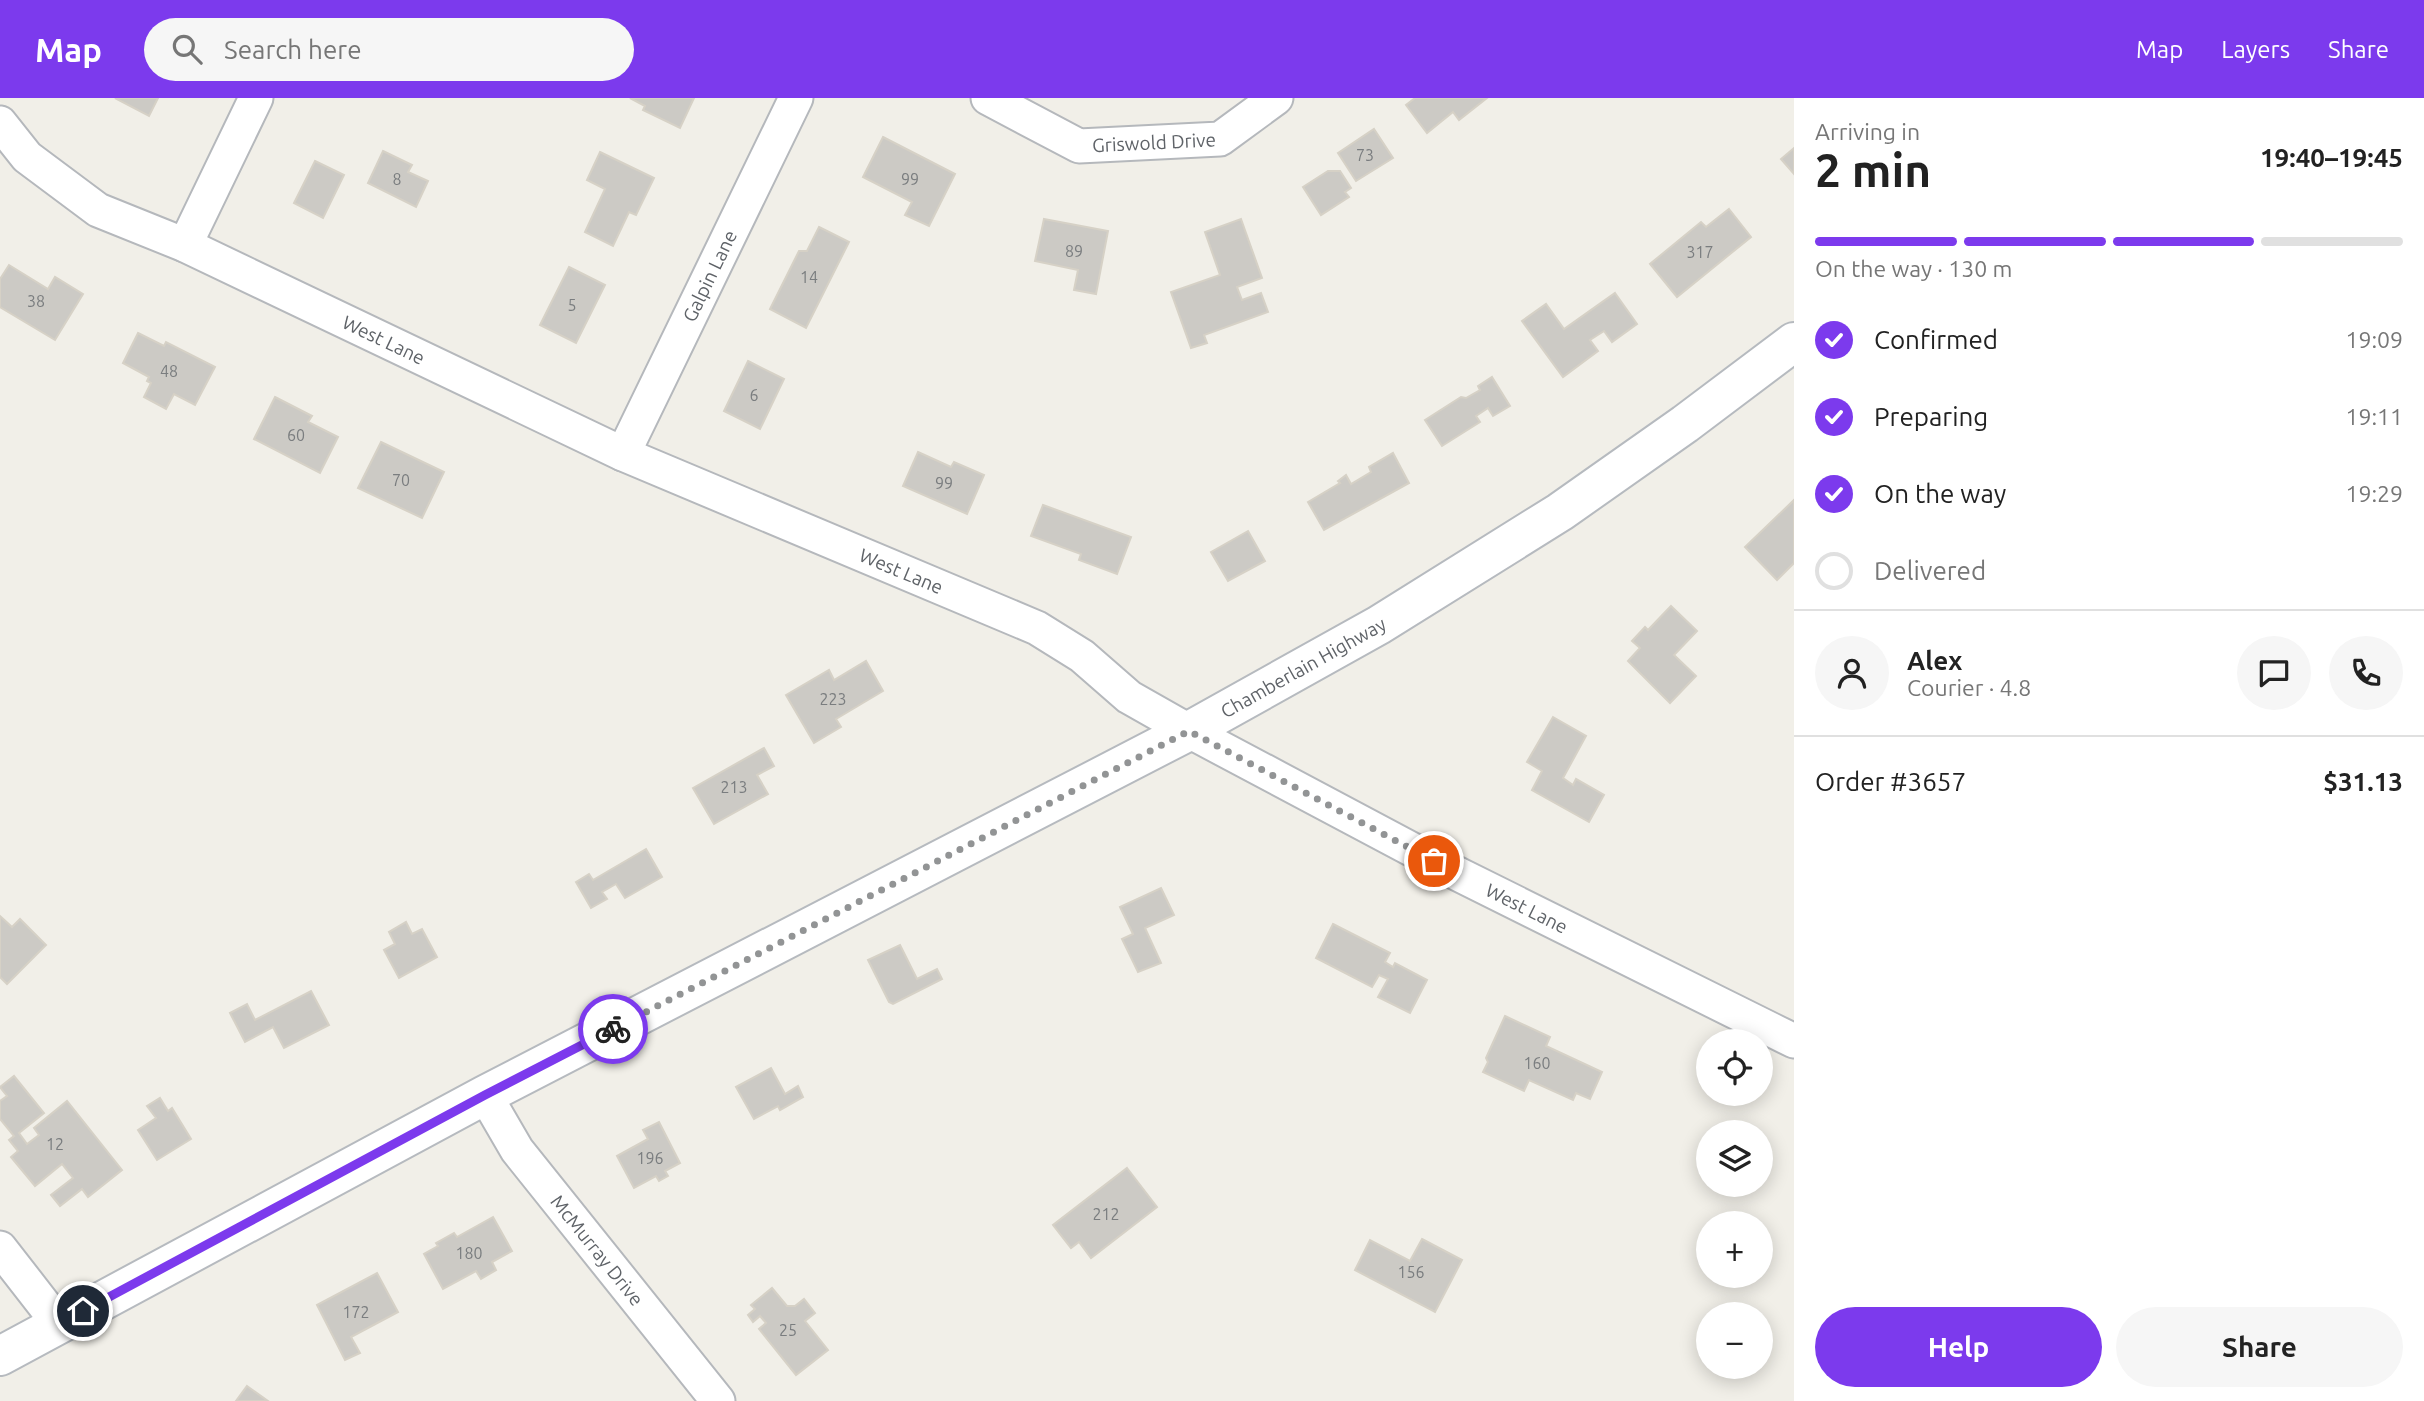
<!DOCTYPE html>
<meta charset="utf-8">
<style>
body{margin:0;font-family:Ubuntu,sans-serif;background:#f6f6f6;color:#222;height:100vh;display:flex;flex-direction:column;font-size:26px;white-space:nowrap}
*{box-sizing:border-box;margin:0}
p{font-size:23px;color:#767676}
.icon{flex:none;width:38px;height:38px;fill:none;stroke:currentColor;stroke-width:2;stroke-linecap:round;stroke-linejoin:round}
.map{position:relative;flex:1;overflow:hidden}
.side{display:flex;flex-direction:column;background:#fff;width:630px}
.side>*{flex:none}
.buttons{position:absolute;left:1696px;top:931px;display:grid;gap:14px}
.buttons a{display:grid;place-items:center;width:77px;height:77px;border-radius:50%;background:#fff;box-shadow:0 4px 18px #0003;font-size:35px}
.pin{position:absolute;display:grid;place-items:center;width:60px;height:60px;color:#fff;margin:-30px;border:4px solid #fff;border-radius:50%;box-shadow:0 2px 7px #0007}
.courier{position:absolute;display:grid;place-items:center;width:70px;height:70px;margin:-35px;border:5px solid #7c3aed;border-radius:50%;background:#fff;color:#222;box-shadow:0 2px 9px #0007}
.headline em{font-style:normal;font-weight:700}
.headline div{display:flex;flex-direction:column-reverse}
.headline{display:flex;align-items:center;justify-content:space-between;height:119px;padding:0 21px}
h1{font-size:46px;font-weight:700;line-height:52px}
.bar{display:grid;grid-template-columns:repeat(4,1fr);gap:10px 7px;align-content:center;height:84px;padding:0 21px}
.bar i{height:9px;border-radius:5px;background:#e0e0e0}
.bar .active{background:#7c3aed}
.bar p{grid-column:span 4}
.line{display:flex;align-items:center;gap:18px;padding:0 21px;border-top:2px solid #e0e0e0}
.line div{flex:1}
.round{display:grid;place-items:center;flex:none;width:74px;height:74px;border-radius:37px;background:#f6f6f6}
ol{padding:0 21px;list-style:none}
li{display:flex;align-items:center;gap:21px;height:77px}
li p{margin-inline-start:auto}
li .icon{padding:7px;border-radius:50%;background:#7c3aed;color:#fff;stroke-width:4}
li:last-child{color:#767676}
li i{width:38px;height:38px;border:4px solid #e0e0e0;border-radius:50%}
.cta{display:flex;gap:14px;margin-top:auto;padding:14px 21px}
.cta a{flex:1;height:80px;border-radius:42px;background:#7c3aed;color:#fff;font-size:28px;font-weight:700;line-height:80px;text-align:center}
.cta a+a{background:#f6f6f6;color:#222}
header{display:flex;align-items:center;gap:42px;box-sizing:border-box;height:98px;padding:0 35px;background:#7c3aed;color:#fff}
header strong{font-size:33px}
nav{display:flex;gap:38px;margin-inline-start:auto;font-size:24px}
.search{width:490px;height:63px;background:#f6f6f6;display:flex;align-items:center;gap:18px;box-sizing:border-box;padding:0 24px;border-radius:38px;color:#767676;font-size:26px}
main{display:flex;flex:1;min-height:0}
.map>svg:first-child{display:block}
.building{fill:#cccac5;stroke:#d6d1c6;stroke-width:2}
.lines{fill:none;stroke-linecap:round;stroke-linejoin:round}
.minor-casing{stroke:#b5b8bc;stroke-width:37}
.secondary-casing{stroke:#b6babf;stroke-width:42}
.minor{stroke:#fff;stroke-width:33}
.secondary{stroke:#fff;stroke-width:38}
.done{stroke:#929495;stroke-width:7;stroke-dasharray:0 12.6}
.route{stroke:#7c3aed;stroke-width:9}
.labels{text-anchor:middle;stroke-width:6;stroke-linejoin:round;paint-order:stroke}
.number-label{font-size:16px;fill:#7a7d7f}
.street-label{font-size:19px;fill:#5f6368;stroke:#fff}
</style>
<header>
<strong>Map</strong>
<div class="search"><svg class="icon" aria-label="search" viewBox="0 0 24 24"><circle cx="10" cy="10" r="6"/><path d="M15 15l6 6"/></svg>Search here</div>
<nav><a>Map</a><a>Layers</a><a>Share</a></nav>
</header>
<main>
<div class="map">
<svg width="1794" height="1303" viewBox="0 0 1794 1303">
<rect width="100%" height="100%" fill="#f1efe8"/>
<g class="building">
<path d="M 115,0 L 158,0 L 149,18 Z"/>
<path d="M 630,0 L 694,0 L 680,30 L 643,12 L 645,8 Z"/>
<path d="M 1415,0 L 1487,0 L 1459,22 L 1453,14 L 1427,35 L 1406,7 Z"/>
<path d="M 1374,31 L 1393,60 L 1356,83 L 1338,55 Z"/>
<path d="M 883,39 L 955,76 L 929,128 L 905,117 L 912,104 L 863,79 Z"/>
<path d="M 1794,50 L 1794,76 L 1781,61 Z"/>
<path d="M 383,53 L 412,67 L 408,74 L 428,83 L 416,109 L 368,85 Z"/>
<path d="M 600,54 L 654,80 L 636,117 L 629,114 L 613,148 L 585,134 L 605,91 L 587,82 Z"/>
<path d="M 315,63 L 344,77 L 323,120 L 294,105 Z"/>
<path d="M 1328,73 L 1340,73 L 1351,90 L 1345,94 L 1349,99 L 1321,117 L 1303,89 Z"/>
<path d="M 1729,111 L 1751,139 L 1677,199 L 1650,166 L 1701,124 L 1706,129 Z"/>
<path d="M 1044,121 L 1108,133 L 1096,196 L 1074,192 L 1078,172 L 1035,163 Z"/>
<path d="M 1241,121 L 1262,180 L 1237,189 L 1242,202 L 1261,195 L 1268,214 L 1204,237 L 1207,245 L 1191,250 L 1171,194 L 1220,177 L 1205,134 Z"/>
<path d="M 819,129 L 849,144 L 806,230 L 770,211 L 799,153 L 807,153 Z"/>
<path d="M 9,167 L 48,191 L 55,179 L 83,196 L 55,242 L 0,209 L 0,181 Z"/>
<path d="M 569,169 L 605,187 L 576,245 L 540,227 Z"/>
<path d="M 1615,195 L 1637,226 L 1612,244 L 1604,233 L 1590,242 L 1598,253 L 1563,279 L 1522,223 L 1546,206 L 1564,231 Z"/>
<path d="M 138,235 L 164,248 L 166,244 L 215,269 L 195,307 L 174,296 L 166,311 L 144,299 L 151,285 L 147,283 L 149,279 L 123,265 Z"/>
<path d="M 748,263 L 784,281 L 760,331 L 724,313 Z"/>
<path d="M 1492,279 L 1510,308 L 1493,318 L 1488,310 L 1476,318 L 1480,324 L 1442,348 L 1425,322 L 1461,299 L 1466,300 L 1480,292 L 1478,288 Z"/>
<path d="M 275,299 L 312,318 L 308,324 L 338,339 L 320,375 L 254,341 Z"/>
<path d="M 381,344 L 444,374 L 422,420 L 358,390 Z"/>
<path d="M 918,354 L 951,369 L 954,364 L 984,377 L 967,416 L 903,388 Z"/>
<path d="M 1393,355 L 1409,385 L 1324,432 L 1308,404 L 1340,385 L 1338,383 L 1346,377 L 1351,386 L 1371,374 L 1369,369 Z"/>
<path d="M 1794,402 L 1794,465 L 1777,482 L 1745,449 Z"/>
<path d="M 1043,407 L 1131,439 L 1117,476 L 1079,462 L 1081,456 L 1031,438 Z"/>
<path d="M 1248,433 L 1265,463 L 1228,483 L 1211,454 Z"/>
<path d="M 1671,508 L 1697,533 L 1674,557 L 1696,578 L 1670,605 L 1628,563 L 1640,550 L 1632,543 L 1645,529 L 1648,532 Z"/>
<path d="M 866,563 L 883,593 L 836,621 L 841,629 L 814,645 L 786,597 L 829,572 L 834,582 Z"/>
<path d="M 1553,619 L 1586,638 L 1563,680 L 1573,687 L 1576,681 L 1604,697 L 1589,724 L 1532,692 L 1542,673 L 1527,664 Z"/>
<path d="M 764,650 L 774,668 L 757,677 L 768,696 L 714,726 L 693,690 Z"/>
<path d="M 646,751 L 662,779 L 625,800 L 616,786 L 602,794 L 607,801 L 591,810 L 576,784 L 589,776 L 593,782 Z"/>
<path d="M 1161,790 L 1174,817 L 1145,830 L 1161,865 L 1138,874 L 1122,841 L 1133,836 L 1120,809 Z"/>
<path d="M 0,818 L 12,829 L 20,821 L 46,847 L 7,886 L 0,879 Z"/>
<path d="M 406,824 L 412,836 L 422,831 L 437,859 L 399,880 L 384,852 L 395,846 L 389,834 Z"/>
<path d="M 1333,826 L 1390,855 L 1385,864 L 1393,869 L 1395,865 L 1427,882 L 1410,915 L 1378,899 L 1388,881 L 1379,877 L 1372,889 L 1316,860 Z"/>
<path d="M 900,847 L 917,881 L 937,871 L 942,881 L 893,906 L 889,904 L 868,862 Z"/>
<path d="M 311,893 L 329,927 L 284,950 L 273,929 L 245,944 L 230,915 L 247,906 L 255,922 Z"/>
<path d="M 1505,918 L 1550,939 L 1546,948 L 1602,974 L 1590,1001 L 1576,995 L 1573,1002 L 1529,982 L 1524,993 L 1483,974 L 1488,964 L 1486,960 Z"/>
<path d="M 771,970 L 785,996 L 798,988 L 803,999 L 780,1012 L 778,1008 L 754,1021 L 736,989 Z"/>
<path d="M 14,978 L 44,1015 L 19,1035 L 27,1046 L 39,1037 L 34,1030 L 67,1003 L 122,1072 L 88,1099 L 82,1091 L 60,1108 L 51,1097 L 73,1080 L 62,1066 L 35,1088 L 11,1059 L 18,1053 L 9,1042 L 14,1038 L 0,1021 L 0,1003 L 7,998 L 0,989 Z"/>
<path d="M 160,1000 L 168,1013 L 172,1010 L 191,1041 L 157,1062 L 138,1032 L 156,1020 L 147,1008 Z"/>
<path d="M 659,1024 L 680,1065 L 665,1073 L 668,1078 L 659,1083 L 656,1078 L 634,1090 L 617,1058 L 648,1041 L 643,1032 Z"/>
<path d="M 1127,1070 L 1157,1109 L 1091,1160 L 1079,1144 L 1071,1150 L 1053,1127 Z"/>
<path d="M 493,1119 L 512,1153 L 492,1164 L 496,1172 L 481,1181 L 476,1173 L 443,1191 L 424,1156 L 438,1148 L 436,1145 L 454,1135 L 457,1139 Z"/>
<path d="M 1422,1141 L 1462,1162 L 1435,1214 L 1355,1172 L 1370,1142 L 1410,1163 Z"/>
<path d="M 377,1175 L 398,1214 L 351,1239 L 360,1255 L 345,1262 L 317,1207 Z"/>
<path d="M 772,1190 L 787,1208 L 795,1208 L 804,1201 L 815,1215 L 805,1223 L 828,1252 L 796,1277 L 759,1231 L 766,1225 L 760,1218 L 753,1224 L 748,1217 L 755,1211 L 751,1207 Z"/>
<path d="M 247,1288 L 268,1303 L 236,1303 Z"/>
</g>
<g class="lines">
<defs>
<g id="minor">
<path id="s1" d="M 988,0 L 1079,48 L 1220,41 L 1276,0"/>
<path id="s2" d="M 0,25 L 27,59 L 98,112 L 185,147 L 623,356 L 1037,530 L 1082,558 L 1129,599 L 1189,633 L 1458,776 L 1794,943"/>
<path d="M 185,147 L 256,0"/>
<path id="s3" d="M 623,356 L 796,0"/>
<path id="s4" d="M 485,997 L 517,1052 L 718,1303"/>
<path d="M 0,1150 L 59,1226"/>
</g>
<g id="secondary">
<path id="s5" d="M 0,1258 L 485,997 L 1189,633 L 1379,527 L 1560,414 L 1685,326 L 1794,244"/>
</g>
</defs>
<use href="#minor" class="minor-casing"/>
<use href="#secondary" class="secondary-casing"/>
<use href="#minor" class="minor"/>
<use href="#secondary" class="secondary"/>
</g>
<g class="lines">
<path class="done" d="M 613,931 L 1189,633 L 1434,763"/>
<path class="route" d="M 83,1213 L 485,997 L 613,931"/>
</g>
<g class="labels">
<g class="number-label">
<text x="1365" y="63">73</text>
<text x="397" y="87">8</text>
<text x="910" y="87">99</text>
<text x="1074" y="159">89</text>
<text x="1700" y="160">317</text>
<text x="809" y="185">14</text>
<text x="36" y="209">38</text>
<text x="572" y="213">5</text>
<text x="169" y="279">48</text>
<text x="754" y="303">6</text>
<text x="296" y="343">60</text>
<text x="401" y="388">70</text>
<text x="944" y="391">99</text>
<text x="833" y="607">223</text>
<text x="734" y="695">213</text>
<text x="1537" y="971">160</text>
<text x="55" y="1052">12</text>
<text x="650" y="1066">196</text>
<text x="1106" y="1122">212</text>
<text x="469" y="1161">180</text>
<text x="1411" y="1180">156</text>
<text x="356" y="1220">172</text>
<text x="788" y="1238">25</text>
</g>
<g class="street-label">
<text dy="7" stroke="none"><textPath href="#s1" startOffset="178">Griswold Drive</textPath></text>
<text dy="7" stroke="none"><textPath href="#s3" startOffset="198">Galpin Lane</textPath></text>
<text dy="7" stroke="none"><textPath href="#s2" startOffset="446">West Lane</textPath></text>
<text dy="7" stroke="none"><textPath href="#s2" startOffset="1013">West Lane</textPath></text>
<text dy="7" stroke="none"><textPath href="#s5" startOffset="1474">Chamberlain Highway</textPath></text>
<text dy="7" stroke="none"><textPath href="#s2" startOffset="1726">West Lane</textPath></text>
<text dy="7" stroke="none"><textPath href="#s4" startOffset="192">McMurray Drive</textPath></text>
</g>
</g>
</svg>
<div class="buttons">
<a><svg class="icon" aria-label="locate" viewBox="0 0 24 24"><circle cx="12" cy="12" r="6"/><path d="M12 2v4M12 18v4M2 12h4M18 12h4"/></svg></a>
<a><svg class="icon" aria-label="layers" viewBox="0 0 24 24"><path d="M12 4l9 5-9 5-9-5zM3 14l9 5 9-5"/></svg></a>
<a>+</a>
<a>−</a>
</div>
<div class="pin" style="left:1434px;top:763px;background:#ea580c"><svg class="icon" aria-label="bag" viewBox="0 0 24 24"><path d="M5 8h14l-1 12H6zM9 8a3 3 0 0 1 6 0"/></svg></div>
<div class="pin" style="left:83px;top:1213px;background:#1f2937"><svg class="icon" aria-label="home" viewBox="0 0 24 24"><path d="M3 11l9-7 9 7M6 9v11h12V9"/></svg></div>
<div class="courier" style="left:613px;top:931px"><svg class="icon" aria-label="bike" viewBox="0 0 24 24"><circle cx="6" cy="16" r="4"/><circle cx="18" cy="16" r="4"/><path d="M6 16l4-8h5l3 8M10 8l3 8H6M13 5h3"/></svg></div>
</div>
<section class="side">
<div class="headline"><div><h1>2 min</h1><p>Arriving in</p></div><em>19:40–19:45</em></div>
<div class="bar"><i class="active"></i><i class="active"></i><i class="active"></i><i></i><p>On the way · 130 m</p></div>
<ol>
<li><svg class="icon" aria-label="check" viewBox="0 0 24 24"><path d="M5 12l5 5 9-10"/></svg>Confirmed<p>19:09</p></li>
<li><svg class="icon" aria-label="check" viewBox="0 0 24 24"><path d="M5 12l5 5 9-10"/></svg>Preparing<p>19:11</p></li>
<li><svg class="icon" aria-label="check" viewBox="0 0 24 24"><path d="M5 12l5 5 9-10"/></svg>On the way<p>19:29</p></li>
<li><i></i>Delivered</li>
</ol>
<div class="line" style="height:126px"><a class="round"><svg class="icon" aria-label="person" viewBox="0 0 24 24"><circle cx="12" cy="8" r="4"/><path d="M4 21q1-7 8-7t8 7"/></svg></a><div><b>Alex</b><p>Courier · 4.8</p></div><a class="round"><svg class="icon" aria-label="chat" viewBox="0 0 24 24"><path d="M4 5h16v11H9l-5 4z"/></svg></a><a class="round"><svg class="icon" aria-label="phone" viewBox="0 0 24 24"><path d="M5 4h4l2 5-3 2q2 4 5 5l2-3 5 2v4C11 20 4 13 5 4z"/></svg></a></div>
<div class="line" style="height:91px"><div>Order #3657</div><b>$31.13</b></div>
<div class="cta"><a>Help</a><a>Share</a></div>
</section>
</main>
